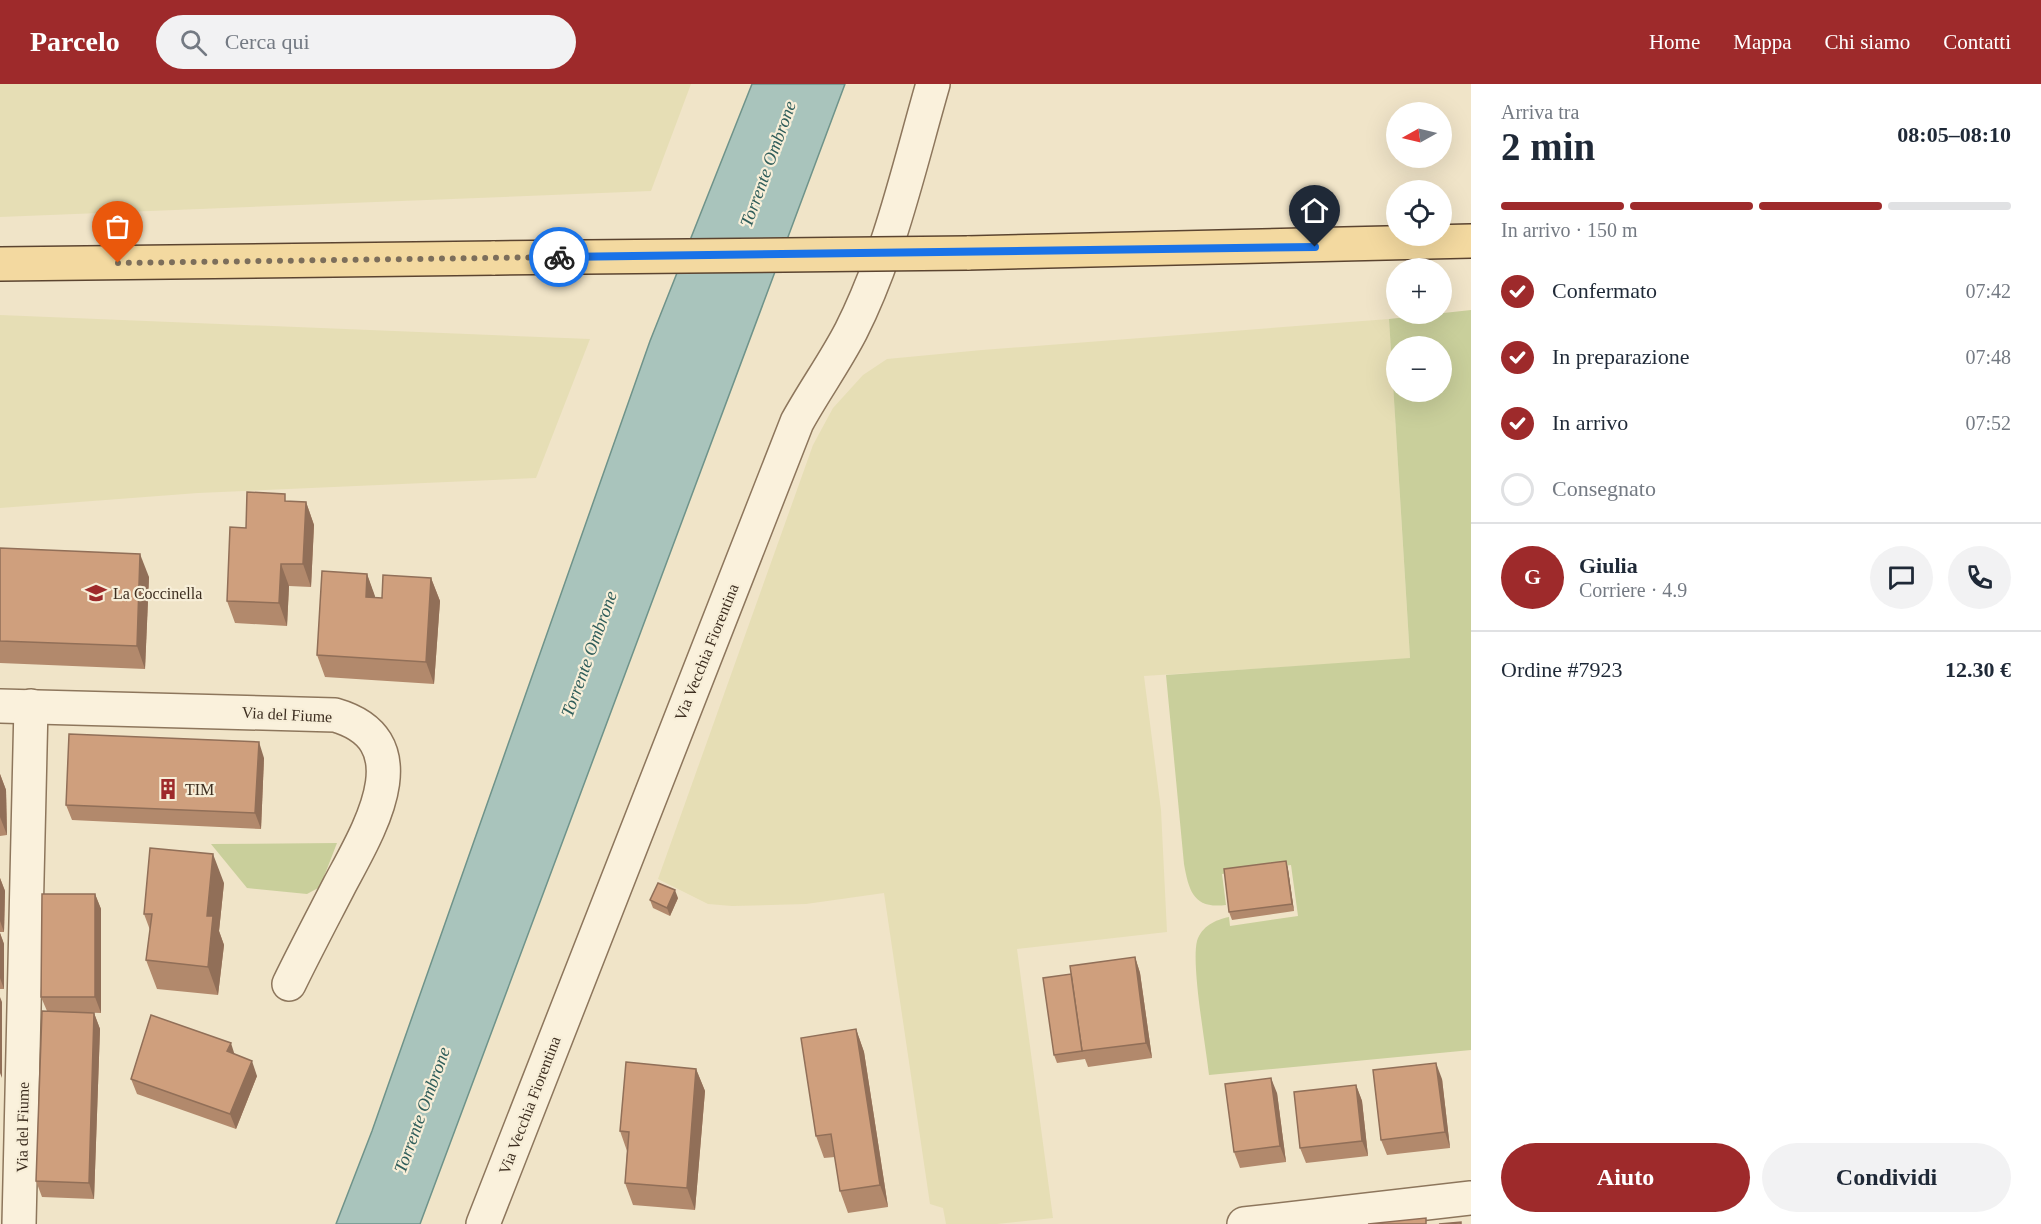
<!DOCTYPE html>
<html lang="it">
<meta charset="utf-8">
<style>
body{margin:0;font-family:Georgia,serif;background:#f2f2f3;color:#1f2937;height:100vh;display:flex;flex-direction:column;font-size:22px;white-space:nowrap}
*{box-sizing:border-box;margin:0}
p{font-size:20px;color:#747a83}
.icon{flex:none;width:33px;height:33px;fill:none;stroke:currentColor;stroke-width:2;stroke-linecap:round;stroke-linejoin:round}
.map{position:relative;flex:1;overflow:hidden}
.side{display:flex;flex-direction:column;background:#fff;width:570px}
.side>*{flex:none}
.needle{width:39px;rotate:262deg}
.controls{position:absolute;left:1386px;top:18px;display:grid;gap:12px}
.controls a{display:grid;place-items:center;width:66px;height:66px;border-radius:50%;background:#fff;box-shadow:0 6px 24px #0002;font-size:30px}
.pin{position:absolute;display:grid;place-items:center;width:51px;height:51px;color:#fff;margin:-62px -26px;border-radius:50% 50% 50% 0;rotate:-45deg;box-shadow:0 0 6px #0007}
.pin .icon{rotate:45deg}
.courier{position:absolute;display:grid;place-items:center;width:60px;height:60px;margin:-30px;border:4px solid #1a73e8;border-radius:50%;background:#fff;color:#222;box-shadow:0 2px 8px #0007}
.head em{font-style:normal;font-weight:700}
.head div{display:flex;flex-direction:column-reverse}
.head{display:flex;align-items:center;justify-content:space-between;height:102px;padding:0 30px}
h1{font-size:39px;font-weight:700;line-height:45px}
.bar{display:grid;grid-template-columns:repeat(4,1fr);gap:9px 6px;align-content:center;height:72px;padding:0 30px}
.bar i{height:8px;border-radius:4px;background:#e0e1e3}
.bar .on{background:#9e2a2b}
.bar p{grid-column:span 4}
.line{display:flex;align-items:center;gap:15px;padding:0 30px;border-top:2px solid #e0e1e3}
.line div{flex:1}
.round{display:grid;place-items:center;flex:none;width:63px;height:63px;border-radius:32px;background:#f2f2f3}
ol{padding:0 30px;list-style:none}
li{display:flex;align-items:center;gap:18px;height:66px}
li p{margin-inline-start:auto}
li .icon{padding:6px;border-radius:50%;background:#9e2a2b;color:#fff;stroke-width:4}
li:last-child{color:#747a83}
li i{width:33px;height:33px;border:3px solid #e0e1e3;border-radius:50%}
.cta{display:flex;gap:12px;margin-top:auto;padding:12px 30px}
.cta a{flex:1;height:69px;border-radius:36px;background:#9e2a2b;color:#fff;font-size:24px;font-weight:700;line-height:69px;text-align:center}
.cta a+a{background:#f2f2f3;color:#1f2937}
header{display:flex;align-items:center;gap:36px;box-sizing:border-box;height:84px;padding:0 30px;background:#9e2a2b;color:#fff}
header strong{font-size:28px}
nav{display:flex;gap:33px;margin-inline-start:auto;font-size:21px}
.search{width:420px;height:54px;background:#f2f2f3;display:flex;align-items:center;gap:15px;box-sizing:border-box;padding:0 21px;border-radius:33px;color:#747a83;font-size:22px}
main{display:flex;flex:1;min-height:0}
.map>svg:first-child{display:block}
.farmland{fill:#e6deb5}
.green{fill:#c9cf9b;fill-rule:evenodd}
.water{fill:#a9c4bc;stroke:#6f938a;stroke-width:1.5}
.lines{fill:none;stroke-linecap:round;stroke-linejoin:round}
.minor-casing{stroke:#8d765c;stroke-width:36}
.major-casing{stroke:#5b4430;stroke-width:36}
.minor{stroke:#faf1dc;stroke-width:33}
.major{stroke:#f3d9a0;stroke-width:33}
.major-bridge-casing{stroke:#5b4430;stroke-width:36;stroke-linecap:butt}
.major-bridge{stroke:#f3d9a0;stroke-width:33}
.wall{fill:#b2896c}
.shaded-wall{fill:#916f58}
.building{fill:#cf9f7d;stroke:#916f58;stroke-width:1.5}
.done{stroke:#7c6e5b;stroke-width:6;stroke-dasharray:0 10.8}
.route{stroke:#1a73e8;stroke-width:8}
.labels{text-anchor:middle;stroke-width:4.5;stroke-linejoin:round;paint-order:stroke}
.poi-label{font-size:16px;fill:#3d2e20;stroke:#f7eed8;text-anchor:start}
.street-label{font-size:16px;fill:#3d2e20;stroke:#f7eed8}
.water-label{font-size:18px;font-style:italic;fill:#2f5d5a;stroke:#f7eed8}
</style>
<header>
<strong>Parcelo</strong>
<div class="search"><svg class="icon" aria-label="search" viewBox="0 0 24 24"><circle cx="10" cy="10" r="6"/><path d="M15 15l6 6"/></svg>Cerca qui</div>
<nav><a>Home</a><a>Mappa</a><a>Chi siamo</a><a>Contatti</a></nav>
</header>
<main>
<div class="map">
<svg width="1471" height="1140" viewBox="0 0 1471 1140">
<rect width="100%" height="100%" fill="#f0e4c8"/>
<g class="farmland">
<path d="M 0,0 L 691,0 L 651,107 L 0,133 Z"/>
<path d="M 0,231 L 590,255 L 536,394 L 198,409 L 0,424 Z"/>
<path d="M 1389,235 L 1410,575 L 1144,592 L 1161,726 L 1167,848 L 1017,865 L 1053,1134 L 997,1140 L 946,1140 L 943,1124 L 930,1120 L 884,809 L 806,820 L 732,822 L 708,820 L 658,795 L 813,361 L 833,324 L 863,291 L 887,275 L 982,266 Z"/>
</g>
<g class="green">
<path d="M 1471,226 L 1471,966 L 1209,991 C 1206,963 1191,881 1197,857 C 1202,842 1215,836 1229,833 L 1230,842 L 1298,832 L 1291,781 L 1222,790 L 1226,821 C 1194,825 1189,808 1184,780 L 1166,591 L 1410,574 L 1389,235 ZM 1396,262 L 1442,262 L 1442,308 L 1396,308 Z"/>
<path d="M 337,759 L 320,803 L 307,810 L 247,804 L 211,760 Z"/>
</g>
<path class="water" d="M 752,0 L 845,0 L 420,1140 L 336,1140 L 372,1047 L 650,257 Z"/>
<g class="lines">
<defs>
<g id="minor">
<path d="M 0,622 L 335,631 C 425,657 367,749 339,802 C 322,835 305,867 289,900"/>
<path d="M 19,1140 L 31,622"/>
<path d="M 483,1140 L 797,338 C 814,307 835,278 851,247 C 890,170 909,83 933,0"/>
<path d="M 1244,1140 L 1471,1114"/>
</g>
<g id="major">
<path d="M 967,169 L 1471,157"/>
<path d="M 0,180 L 495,174"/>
</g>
</defs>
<use href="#minor" class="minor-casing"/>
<use href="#major" class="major-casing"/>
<use href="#minor" class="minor"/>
<use href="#major" class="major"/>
<defs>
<path id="major-bridge" d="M 495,174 L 967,169"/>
</defs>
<use href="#major-bridge" class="major-bridge-casing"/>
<use href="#major-bridge" class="major-bridge"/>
</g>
<g class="wall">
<path d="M 288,417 L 306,418 L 314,441 L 311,503 L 289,502 L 287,542 L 235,539 L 227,517 L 246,444 Z"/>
<path d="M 0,464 L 149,493 L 145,585 L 0,579 Z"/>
<path d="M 367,490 L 375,514 L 382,514 L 431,494 L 440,517 L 434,600 L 325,593 L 317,571 Z"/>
<path d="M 264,674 L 261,745 L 72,736 L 66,721 Z"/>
<path d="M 0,690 L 6,706 L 7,751 L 0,752 Z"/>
<path d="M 1286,777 L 1288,785 L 1294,827 L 1232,836 L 1229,828 Z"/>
<path d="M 0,794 L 5,807 L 4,848 L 0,848 Z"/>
<path d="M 224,799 L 219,847 L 224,861 L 218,911 L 157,905 L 146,876 L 150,846 L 144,830 Z"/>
<path d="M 95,810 L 101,825 L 101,929 L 70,928 L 94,929 L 100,945 L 94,1115 L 42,1113 L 36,1097 L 47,927 L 41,913 Z"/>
<path d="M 678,814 L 670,832 L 653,824 L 650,816 Z"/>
<path d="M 0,849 L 4,860 L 4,905 L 0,905 Z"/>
<path d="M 1135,873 L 1140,889 L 1152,974 L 1088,983 L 1085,975 L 1057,979 L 1054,971 L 1071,890 Z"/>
<path d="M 856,945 L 864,968 L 888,1123 L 848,1129 L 840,1107 L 835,1073 L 824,1074 L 816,1052 Z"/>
<path d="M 696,985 L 705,1007 L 695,1126 L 633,1121 L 625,1099 L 627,1067 L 620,1047 Z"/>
<path d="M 257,992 L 236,1045 L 137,1010 L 131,995 Z"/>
<path d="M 1442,995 L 1450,1064 L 1387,1071 L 1381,1056 Z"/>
<path d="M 1356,1001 L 1362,1017 L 1368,1072 L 1306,1079 L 1300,1064 Z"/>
<path d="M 1277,1009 L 1286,1078 L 1240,1084 L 1234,1068 Z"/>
</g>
<g class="shaded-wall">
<path d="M 306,418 L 314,441 L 311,503 L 303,480 Z"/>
<path d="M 140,470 L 149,493 L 145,585 L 137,562 Z"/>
<path d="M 281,480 L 289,502 L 287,542 L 279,519 Z"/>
<path d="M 367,490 L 375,512 L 374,536 L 366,513 Z"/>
<path d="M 431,494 L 440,517 L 434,600 L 426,578 Z"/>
<path d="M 259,658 L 264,674 L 261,745 L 255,729 Z"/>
<path d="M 0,690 L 6,706 L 7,751 L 0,733 Z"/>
<path d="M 213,770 L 224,799 L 219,847 L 224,861 L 218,911 L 208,883 L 207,832 Z"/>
<path d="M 1286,777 L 1288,785 L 1294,827 L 1292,820 Z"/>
<path d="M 0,794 L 5,807 L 4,848 L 0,837 Z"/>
<path d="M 675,806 L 678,814 L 670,832 L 667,824 Z"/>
<path d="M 95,810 L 101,825 L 101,929 L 95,913 Z"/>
<path d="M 0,849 L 4,860 L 4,905 L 0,894 Z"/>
<path d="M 1135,873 L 1140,889 L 1152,974 L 1146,959 Z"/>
<path d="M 0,913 L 2,918 L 2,994 L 0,989 Z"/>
<path d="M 94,929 L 100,945 L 94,1115 L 89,1099 Z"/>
<path d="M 856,945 L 864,968 L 888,1123 L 880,1101 Z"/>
<path d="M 231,959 L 236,975 L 227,967 Z"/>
<path d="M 252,977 L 257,992 L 236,1045 L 230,1030 Z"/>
<path d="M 1436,979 L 1442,995 L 1450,1064 L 1445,1048 Z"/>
<path d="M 696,985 L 705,1007 L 695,1126 L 687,1104 Z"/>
<path d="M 1271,994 L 1277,1009 L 1286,1078 L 1280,1062 Z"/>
<path d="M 1356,1001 L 1362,1017 L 1368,1072 L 1362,1057 Z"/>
</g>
<g class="building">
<path d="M 247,408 L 285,410 L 285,417 L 306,418 L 303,480 L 281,480 L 279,519 L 227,517 L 230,443 L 246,444 Z"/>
<path d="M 0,464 L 140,470 L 137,562 L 0,557 Z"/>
<path d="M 322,487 L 367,490 L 366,513 L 382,514 L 383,491 L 431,494 L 426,578 L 317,571 Z"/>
<path d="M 69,650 L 259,658 L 255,729 L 66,721 Z"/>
<path d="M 150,764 L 213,770 L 207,832 L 213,832 L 208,883 L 146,876 L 152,830 L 144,830 Z"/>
<path d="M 1286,777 L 1292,820 L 1229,828 L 1224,785 Z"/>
<path d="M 658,799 L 675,806 L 667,824 L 650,816 Z"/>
<path d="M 42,810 L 95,810 L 95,913 L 41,913 Z"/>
<path d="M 1135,873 L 1146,959 L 1082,967 L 1070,882 Z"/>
<path d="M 1071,890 L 1082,967 L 1054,971 L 1043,894 Z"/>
<path d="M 42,927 L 94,929 L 89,1099 L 36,1097 Z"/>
<path d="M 151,931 L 231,959 L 227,967 L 252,977 L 230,1030 L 131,995 Z"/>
<path d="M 856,945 L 880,1101 L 840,1107 L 831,1050 L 816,1052 L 801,954 Z"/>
<path d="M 626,978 L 696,985 L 687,1104 L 625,1099 L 629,1048 L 620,1047 Z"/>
<path d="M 1436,979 L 1445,1048 L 1381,1056 L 1373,986 Z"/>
<path d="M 1271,994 L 1280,1062 L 1234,1068 L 1225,1000 Z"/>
<path d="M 1356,1001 L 1362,1057 L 1300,1064 L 1294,1008 Z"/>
<path d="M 1426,1134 L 1426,1140 L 1368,1140 Z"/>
<path d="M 1461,1138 L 1461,1140 L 1439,1140 Z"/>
</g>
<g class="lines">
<path class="done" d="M 118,179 L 559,173"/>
<path class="route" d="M 559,173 L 1315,163"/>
</g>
<defs>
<symbol id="school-bare" viewBox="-9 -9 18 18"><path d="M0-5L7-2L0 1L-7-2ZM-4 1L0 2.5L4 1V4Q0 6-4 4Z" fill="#9e2a2b" stroke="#f7eed8" stroke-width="2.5" paint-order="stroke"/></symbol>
<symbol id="building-bare" viewBox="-9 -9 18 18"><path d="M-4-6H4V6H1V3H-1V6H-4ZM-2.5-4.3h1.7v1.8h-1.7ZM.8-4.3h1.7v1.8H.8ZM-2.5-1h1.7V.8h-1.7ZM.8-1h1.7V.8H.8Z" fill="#9e2a2b" stroke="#f7eed8" stroke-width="2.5" paint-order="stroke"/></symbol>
</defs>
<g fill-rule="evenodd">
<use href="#school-bare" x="81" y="494" width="30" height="30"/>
<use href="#building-bare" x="153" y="690" width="30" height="30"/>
</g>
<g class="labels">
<g class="poi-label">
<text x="113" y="515">La Coccinella</text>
<text x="185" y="711">TIM</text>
</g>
<g class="street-label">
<text transform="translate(706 568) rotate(-68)" y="6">Via Vecchia Fiorentina</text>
<text transform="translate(287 630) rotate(3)" y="6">Via del Fiume</text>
<text transform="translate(529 1021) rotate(-69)" y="6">Via Vecchia Fiorentina</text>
<text transform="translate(22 1043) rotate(-89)" y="6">Via del Fiume</text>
</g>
<g class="water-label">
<text transform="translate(768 80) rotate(-70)" y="6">Torrente Ombrone</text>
<text transform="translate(589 570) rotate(-70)" y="6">Torrente Ombrone</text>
<text transform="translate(422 1026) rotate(-70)" y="6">Torrente Ombrone</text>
</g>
</g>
</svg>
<div class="controls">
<a><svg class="needle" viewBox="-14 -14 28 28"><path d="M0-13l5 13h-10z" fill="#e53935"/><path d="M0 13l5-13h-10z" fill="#747a83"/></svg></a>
<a><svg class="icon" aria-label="locate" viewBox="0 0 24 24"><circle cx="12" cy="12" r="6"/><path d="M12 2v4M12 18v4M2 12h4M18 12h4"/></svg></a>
<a>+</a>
<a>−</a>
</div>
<div class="pin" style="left:118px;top:179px;background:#ea580c"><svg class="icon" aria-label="bag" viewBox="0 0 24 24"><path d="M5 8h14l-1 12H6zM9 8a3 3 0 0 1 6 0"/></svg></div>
<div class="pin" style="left:1315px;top:163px;background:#1f2937"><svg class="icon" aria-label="home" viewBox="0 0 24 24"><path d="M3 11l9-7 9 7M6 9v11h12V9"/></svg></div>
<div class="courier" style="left:559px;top:173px"><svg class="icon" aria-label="bike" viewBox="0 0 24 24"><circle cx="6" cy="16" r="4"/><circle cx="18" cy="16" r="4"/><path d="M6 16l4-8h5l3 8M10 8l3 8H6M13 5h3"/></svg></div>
</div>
<section class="side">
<div class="head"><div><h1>2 min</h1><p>Arriva tra</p></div><em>08:05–08:10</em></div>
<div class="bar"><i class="on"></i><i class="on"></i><i class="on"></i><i></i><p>In arrivo · 150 m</p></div>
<ol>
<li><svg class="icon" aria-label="check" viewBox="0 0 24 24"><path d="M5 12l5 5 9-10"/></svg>Confermato<p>07:42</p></li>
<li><svg class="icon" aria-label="check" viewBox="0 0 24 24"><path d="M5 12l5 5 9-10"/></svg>In preparazione<p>07:48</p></li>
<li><svg class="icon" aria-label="check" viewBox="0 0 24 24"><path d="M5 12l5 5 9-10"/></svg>In arrivo<p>07:52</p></li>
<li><i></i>Consegnato</li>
</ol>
<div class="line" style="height:108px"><b class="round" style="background:#9e2a2b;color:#fff">G</b><div><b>Giulia</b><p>Corriere · 4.9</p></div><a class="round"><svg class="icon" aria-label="chat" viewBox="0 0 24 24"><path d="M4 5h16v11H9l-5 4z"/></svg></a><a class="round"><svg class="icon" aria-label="phone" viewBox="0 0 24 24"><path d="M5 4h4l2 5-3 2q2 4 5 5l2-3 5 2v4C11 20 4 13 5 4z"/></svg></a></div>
<div class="line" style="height:78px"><div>Ordine #7923</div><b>12.30 €</b></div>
<div class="cta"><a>Aiuto</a><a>Condividi</a></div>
</section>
</main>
